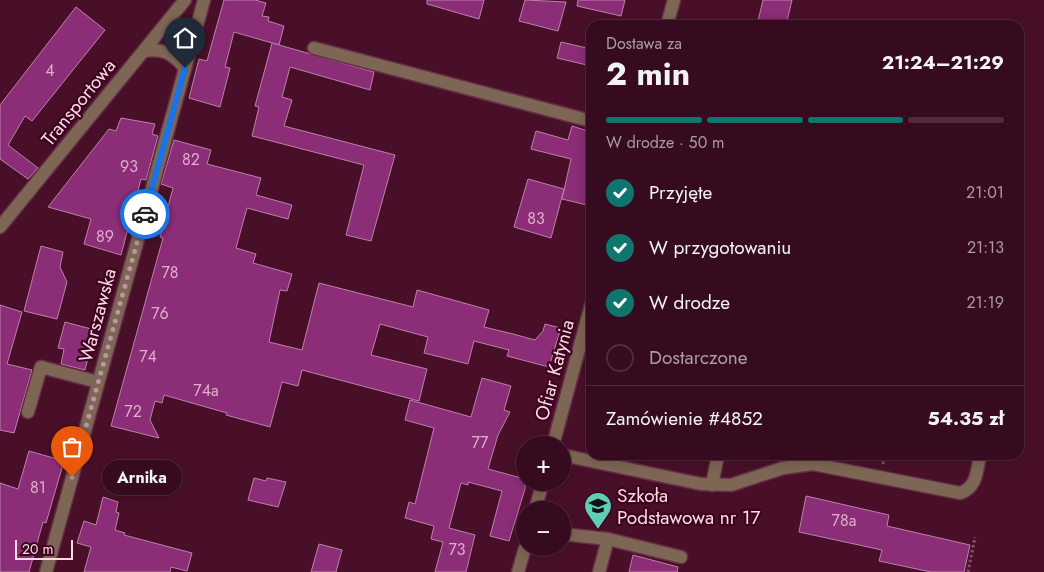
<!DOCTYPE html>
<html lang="pl">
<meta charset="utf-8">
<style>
body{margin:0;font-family:Jost,sans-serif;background:#42192c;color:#f1f3f6;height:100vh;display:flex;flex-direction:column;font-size:19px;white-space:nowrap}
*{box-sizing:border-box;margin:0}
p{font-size:16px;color:#aa9ba4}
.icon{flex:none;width:28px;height:28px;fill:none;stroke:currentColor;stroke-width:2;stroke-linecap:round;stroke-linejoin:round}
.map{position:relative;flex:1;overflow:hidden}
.drawer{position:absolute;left:586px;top:20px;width:438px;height:440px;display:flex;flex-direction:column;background:#370b1f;border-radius:15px;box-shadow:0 2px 12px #0003,0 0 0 1px #512b3d}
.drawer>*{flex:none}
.fabs{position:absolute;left:516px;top:436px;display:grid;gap:10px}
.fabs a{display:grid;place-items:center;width:55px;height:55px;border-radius:50%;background:#370b1f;box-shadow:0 2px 12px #0003,0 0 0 1px #512b3d;font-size:25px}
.scale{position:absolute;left:15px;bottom:12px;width:58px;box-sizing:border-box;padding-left:5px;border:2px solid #fadbe4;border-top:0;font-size:14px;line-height:18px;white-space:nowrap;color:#fadbe4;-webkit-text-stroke:4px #3e031f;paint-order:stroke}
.pin{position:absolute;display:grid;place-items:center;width:42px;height:42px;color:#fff;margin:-51px -21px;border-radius:50% 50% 50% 0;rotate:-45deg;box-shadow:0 0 5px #0007}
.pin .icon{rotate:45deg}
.courier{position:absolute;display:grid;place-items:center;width:50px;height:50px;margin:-25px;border:4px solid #1a73e8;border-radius:50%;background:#fff;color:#222;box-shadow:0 1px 6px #0007}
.bubble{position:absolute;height:35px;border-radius:18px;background:#370b1f;box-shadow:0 2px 12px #0003,0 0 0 1px #512b3d;font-size:16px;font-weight:700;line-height:35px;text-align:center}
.overview em{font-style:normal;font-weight:700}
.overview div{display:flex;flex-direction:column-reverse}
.overview{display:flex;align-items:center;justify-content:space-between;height:85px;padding:0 20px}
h1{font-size:32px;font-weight:700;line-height:38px}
.bar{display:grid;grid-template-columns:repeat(4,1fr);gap:8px 5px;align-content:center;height:60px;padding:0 20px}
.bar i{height:6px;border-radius:4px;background:#512b3d}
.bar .selected{background:#0f766e}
.bar p{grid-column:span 4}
.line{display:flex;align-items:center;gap:12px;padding:0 20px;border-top:1px solid #512b3d}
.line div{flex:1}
ol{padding:0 20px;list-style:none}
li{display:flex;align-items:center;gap:15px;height:55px}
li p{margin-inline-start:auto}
li .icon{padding:5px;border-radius:50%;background:#0f766e;color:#fff;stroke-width:4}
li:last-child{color:#aa9ba4}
li i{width:28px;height:28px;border:2px solid #512b3d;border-radius:50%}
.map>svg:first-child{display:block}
.building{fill:#8c2d77;stroke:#bc81aa}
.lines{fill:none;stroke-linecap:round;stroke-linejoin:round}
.minor-casing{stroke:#653047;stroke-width:15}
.path{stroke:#825166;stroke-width:3;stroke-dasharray:2.5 2.5;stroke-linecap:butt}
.minor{stroke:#7e6654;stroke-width:12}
.done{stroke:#bc94a3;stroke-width:5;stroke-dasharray:0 9}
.route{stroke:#1a73e8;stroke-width:6}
.labels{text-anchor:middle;stroke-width:4.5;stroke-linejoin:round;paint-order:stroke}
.number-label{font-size:16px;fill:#deb0c9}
.street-label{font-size:19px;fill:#fadbe4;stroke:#3e031f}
.poi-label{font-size:19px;fill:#fadbe4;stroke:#3e031f;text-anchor:start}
</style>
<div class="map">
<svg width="1044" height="572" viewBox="0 0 1044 572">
<rect width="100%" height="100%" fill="#490f29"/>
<g class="building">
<path d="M 224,0 L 255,0 L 266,3 L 262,16 L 269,17 L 268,21 L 284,26 L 279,45 L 234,32 L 225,67 L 230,68 L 220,107 L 189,98 L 199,59 L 207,61 Z"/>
<path d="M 427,0 L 484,0 L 479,19 L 427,4 Z"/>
<path d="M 525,0 L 566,2 L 558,31 L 519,21 Z"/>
<path d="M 578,0 L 625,0 L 621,16 L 577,6 Z"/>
<path d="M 763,0 L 792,0 L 786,25 L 757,25 Z"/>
<path d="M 76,7 L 105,30 L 32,121 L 25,116 L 8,145 L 38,168 L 28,179 L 0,159 L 0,105 Z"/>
<path d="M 561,42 L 591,49 L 591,66 L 557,58 Z"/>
<path d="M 272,43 L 374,72 L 370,90 L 290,67 L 282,97 L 292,100 L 284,126 L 395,155 L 371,241 L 346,235 L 364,165 L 252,136 L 259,107 L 255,106 Z"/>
<path d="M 121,118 L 155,124 L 152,134 L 158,136 L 146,180 L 141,179 L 121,255 L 84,244 L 91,219 L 48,207 L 109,129 L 116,131 Z"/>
<path d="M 572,126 L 591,132 L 591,206 L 562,199 L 571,159 L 531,149 L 536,131 L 568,140 Z"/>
<path d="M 174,140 L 211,150 L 207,164 L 261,178 L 256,195 L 292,205 L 288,219 L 247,208 L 236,248 L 256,254 L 253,263 L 292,274 L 287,291 L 280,290 L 269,342 L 302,350 L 319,283 L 413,307 L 417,290 L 489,310 L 484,327 L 513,334 L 535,340 L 543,331 L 545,324 L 561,328 L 549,367 L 507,356 L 509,350 L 474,341 L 468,364 L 424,353 L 428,337 L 380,324 L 371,355 L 427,369 L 419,401 L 302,370 L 298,386 L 282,382 L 270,427 L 226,415 L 227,413 L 164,395 L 162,403 L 155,401 L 150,420 L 159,438 L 111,426 L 163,238 L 160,237 L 173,188 L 161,184 Z"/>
<path d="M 528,179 L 564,189 L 551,238 L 514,227 Z"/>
<path d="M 41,246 L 63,252 L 60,267 L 67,282 L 57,319 L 24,311 Z"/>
<path d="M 0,305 L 22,312 L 7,364 L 32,370 L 14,433 L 0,430 Z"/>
<path d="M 65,322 L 95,330 L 85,370 L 61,364 L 64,349 L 58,348 Z"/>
<path d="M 482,378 L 511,386 L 504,410 L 510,412 L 498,435 L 488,469 L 525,479 L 525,489 L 509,541 L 490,536 L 502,491 L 468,482 L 468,485 L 461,483 L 449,528 L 475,535 L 466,572 L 435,572 L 443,542 L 431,539 L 434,526 L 405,518 L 409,502 L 415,504 L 434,428 L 405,420 L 410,400 L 471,417 Z"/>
<path d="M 29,451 L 64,461 L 46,523 L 43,522 L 29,572 L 0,572 L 0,483 L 18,489 Z"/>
<path d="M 254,478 L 266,481 L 267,478 L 286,482 L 278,507 L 248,500 Z"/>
<path d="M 806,496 L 889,515 L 887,526 L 970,545 L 964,572 L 931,572 L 879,561 L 882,550 L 799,532 Z"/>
<path d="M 103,497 L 118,502 L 116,512 L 119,513 L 115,530 L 125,533 L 124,535 L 192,553 L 187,571 L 171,567 L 170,572 L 84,572 L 91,547 L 77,543 L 84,521 L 96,525 Z"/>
<path d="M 319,544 L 342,550 L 336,572 L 311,572 Z"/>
<path d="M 633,555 L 678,567 L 677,572 L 629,572 Z"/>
</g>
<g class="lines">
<defs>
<g id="minor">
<path d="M 667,25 L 674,0"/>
<path d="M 314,48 L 591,121"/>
<path d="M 144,51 C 163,48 172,53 185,68"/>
<path d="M 0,227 L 185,0"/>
<path d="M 28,412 L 41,367 L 98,382"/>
<path d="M 553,445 L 591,305"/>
<path d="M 562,455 L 701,484 L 731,485 L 783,468 L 813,464 L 960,493 C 977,488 977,470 980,455"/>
<path d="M 712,485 L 718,455"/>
<path d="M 535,510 L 543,482"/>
<path d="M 562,534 L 608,539 L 681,557"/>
<path d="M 46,572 L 204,0"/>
<path d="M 518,572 L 525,548"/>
<path d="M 599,572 L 608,539"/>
</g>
</defs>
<use href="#minor" class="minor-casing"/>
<g class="path">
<path d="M 883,464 L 884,455"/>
<path d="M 968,572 L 975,537"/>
</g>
<use href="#minor" class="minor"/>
</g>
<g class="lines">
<path class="done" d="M 72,477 L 145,214"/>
<path class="route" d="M 145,214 L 185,68"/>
</g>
<defs>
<symbol id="school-pin" viewBox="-11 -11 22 30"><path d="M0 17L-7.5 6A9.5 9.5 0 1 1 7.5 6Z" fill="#5eceb7" stroke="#3e031f"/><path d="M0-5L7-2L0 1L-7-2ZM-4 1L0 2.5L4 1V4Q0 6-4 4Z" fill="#111"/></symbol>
</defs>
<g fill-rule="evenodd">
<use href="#school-pin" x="582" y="490" width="32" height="43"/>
</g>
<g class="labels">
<g class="number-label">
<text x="50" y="76">4</text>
<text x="191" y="165">82</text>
<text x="129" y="172">93</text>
<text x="536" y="224">83</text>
<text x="105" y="242">89</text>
<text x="170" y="278">78</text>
<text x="160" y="319">76</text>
<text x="148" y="362">74</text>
<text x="206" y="396">74a</text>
<text x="133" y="417">72</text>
<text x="480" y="448">77</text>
<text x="38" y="493">81</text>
<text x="844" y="526">78a</text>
<text x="457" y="555">73</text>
</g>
<g class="street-label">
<text transform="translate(78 102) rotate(-51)" y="7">Transportowa</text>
<text transform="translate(97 315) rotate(-75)" y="7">Warszawska</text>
<text transform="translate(554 370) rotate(-75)" y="7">Ofiar Katynia</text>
</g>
<g class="poi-label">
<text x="617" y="502">Szkoła<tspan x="617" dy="22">Podstawowa nr 17</tspan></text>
</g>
</g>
</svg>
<div class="fabs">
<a>+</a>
<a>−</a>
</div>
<div class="scale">20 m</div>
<div class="pin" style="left:72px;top:477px;background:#ea580c"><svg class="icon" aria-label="bag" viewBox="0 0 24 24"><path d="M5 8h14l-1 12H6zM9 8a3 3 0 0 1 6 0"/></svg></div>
<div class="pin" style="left:185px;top:68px;background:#1f2937"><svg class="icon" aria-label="home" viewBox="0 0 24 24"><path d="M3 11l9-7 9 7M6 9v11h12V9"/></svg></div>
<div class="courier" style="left:145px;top:214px"><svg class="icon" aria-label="car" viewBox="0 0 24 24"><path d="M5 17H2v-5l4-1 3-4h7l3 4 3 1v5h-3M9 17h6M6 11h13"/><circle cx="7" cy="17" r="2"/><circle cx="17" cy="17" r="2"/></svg></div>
<div class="bubble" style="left:102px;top:460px;width:80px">Arnika</div>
<section class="drawer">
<div class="overview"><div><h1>2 min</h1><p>Dostawa za</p></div><em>21:24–21:29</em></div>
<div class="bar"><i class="selected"></i><i class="selected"></i><i class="selected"></i><i></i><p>W drodze · 50 m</p></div>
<ol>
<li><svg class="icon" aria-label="check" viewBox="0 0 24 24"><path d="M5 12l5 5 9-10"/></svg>Przyjęte<p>21:01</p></li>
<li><svg class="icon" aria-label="check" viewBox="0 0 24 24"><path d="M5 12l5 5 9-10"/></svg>W przygotowaniu<p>21:13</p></li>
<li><svg class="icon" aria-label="check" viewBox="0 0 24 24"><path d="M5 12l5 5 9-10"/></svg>W drodze<p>21:19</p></li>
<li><i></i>Dostarczone</li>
</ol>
<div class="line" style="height:65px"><div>Zamówienie #4852</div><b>54.35 zł</b></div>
</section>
</div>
